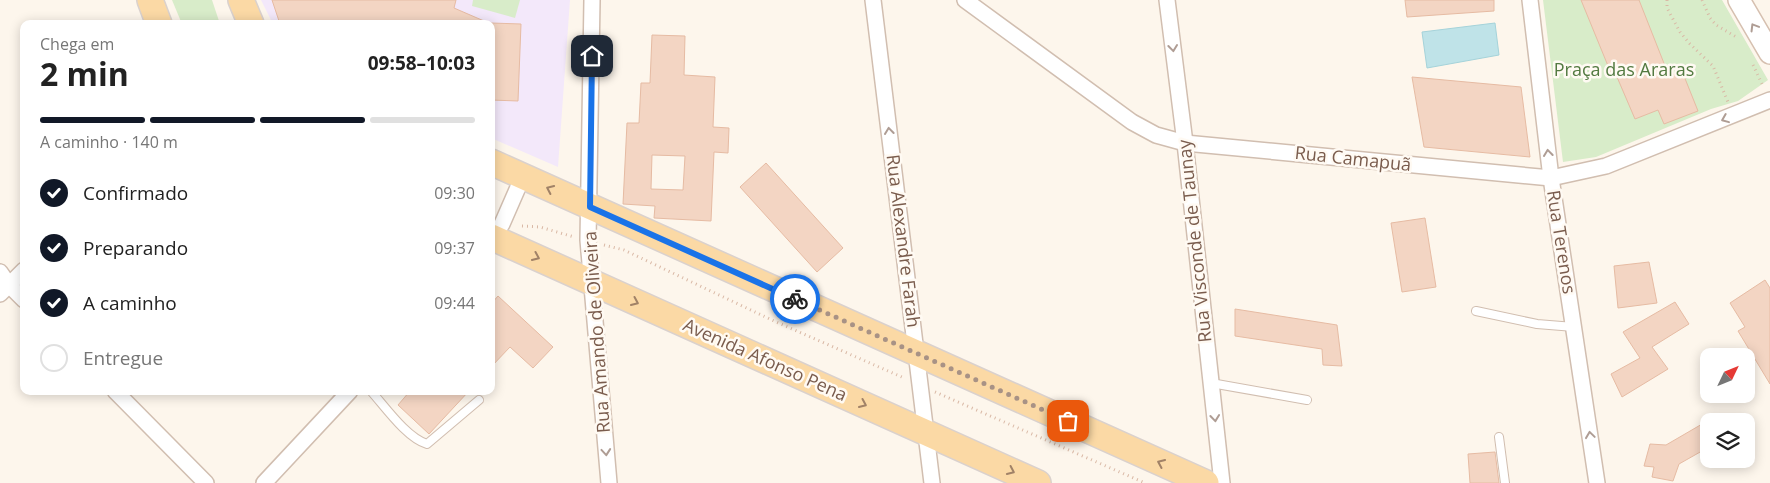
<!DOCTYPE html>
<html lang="pt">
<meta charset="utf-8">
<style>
body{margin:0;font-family:"Open Sans",sans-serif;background:#f6f6f6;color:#222;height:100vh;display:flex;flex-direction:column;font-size:19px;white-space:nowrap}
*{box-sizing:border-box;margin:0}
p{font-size:16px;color:#767676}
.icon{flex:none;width:28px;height:28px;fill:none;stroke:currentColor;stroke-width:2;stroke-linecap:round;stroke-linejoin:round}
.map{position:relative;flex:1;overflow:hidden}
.sheet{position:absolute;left:20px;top:20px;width:475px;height:375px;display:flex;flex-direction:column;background:#fff;border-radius:10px;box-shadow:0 2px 12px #0003}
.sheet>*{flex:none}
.needle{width:32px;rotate:47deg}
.fabs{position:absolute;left:1700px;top:348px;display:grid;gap:10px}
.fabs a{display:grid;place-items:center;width:55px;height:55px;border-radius:10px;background:#fff;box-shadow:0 2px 12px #0003;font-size:25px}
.pin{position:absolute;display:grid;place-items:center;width:42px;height:42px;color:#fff;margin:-21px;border-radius:10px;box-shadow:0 2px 8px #0006}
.courier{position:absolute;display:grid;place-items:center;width:50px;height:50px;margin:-25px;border:4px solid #1a73e8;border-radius:50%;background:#fff;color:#222;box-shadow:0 1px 6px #0007}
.summary em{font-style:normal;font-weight:700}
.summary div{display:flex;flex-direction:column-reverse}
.summary{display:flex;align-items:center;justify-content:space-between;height:85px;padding:0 20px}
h1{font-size:32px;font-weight:700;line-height:38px}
.bar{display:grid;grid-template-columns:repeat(4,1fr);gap:8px 5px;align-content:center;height:60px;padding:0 20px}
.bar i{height:6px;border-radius:4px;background:#e0e0e0}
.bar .active{background:#111827}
.bar p{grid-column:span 4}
ol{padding:0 20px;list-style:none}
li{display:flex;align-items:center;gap:15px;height:55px}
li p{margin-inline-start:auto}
li .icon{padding:5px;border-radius:50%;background:#111827;color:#fff;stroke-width:4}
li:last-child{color:#767676}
li i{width:28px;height:28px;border:2px solid #e0e0e0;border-radius:50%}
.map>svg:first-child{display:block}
.education{fill:#f3e8fa}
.green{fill:#d8ecc9}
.water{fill:#bfe3e8;stroke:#a5d3da}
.building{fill:#f3d5c3;stroke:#e6bba3;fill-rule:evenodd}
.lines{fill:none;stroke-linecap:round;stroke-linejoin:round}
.lane-casing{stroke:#d1beb0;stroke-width:10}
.street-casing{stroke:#d1beb0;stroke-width:18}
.secondary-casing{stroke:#d6c0b0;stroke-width:24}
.primary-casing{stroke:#dad1cd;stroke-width:28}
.path{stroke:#d9b8a5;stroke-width:3;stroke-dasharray:1 4;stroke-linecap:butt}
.lane{stroke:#fff;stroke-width:8}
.street{stroke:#fff;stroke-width:15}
.secondary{stroke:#fff;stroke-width:21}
.primary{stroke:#fbd9a5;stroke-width:25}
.oneway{stroke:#af9d94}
.oneway2{stroke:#a18267}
.done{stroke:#a89285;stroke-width:5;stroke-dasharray:0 9}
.route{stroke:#1a73e8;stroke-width:6}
.labels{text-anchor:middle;stroke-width:5;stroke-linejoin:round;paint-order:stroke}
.park-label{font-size:18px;fill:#537a41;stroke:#fffaf3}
.street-label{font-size:18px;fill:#7a5c4d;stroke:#fffaf3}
</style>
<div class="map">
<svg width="1770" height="483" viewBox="0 0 1770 483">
<rect width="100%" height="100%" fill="#fdf6ec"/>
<path class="education" d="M 261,0 L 570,0 L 558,167 L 491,138 L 491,24 L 273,24 Z"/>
<g class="green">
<path d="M 172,0 L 212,0 L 220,24 L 182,24 Z"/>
<path d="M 473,0 L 520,0 L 515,18 L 472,6 Z"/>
<path d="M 1543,0 L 1722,0 L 1768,80 L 1738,101 L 1711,109 L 1596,157 L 1563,162 Z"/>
</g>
<path class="water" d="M 1495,23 L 1499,55 L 1427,68 L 1422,32 Z"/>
<g class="building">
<path d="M 272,0 L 456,0 L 454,8 L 491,24 L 280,24 Z"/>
<path d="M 1405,0 L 1494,0 L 1494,11 L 1407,17 Z"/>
<path d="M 1581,0 L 1639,0 L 1669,76 L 1682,71 L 1698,111 L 1664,124 L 1658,110 L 1635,119 L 1617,77 L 1613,78 Z"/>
<path d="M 491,23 L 521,24 L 518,101 L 491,100 Z"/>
<path d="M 652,35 L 685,36 L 684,75 L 715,77 L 713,127 L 729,128 L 728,153 L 714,152 L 711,221 L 654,218 L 655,206 L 623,204 L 627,123 L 639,123 L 641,83 L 650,83 ZM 652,155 L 685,156 L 683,190 L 651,189 Z"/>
<path d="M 1412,77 L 1521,87 L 1530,157 L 1424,147 Z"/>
<path d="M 766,163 L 843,248 L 817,272 L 740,187 Z"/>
<path d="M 1425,218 L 1436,287 L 1402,292 L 1391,223 Z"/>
<path d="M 1649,262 L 1657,303 L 1618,308 L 1614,266 Z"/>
<path d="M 1765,280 L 1770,288 L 1770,384 L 1738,331 L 1745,327 L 1730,303 Z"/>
<path d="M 498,296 L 553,347 L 533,368 L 510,347 L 491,367 L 491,304 Z"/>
<path d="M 1675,302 L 1689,324 L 1652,347 L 1668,369 L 1622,397 L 1611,374 L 1640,358 L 1623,332 Z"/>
<path d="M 1235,309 L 1337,325 L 1342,366 L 1323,365 L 1322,349 L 1235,336 Z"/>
<path d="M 410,391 L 469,391 L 429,434 L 398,405 Z"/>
<path d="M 1709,420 L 1709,447 L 1679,464 L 1673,481 L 1652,477 L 1654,467 L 1644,466 L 1650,444 L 1666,445 Z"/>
<path d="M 1495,452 L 1499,483 L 1470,483 L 1468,454 Z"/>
</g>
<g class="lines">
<defs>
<g id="lane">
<path d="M 1476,311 L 1537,324 L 1574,327"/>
<path d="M 1211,383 L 1307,400"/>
<path d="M 371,391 C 386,408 407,438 427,444 L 479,400"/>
<path d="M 1499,437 L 1505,483"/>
</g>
<g id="street">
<path d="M 592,0 L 588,240 L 609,483"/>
<path d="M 873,0 L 932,483"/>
<path d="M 965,0 L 1132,122 L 1156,135 L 1185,143 L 1551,178 L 1606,166 L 1770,100"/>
<path d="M 1167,0 L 1185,143 L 1222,483"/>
<path d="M 1530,0 L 1551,178 L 1597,483"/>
<path d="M 491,240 L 502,224 L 523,176"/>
<path d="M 0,272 L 9,285 L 24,300"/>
<path d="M 0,294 L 24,270"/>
<path d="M 115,391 L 206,483"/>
<path d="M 264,483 L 350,391"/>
</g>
<path id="secondary" d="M 1739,0 L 1770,53"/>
<g id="primary">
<path d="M 150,0 L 159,24"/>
<path d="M 241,0 L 251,24"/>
<path d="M 491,162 L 1206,483"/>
<path d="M 491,237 L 1038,483"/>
</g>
</defs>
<use href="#lane" class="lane-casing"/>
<use href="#street" class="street-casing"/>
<use href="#secondary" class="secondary-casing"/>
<use href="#primary" class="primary-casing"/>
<g class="path">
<path d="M 1667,0 L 1667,8 L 1680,32 L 1690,44 L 1713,66 L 1728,102"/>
<path d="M 1702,0 L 1710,18 L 1716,25 L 1738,38"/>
<path d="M 1753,65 L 1763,86"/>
<path d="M 522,226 L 540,227 L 574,237"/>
<path d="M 604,245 L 624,250 L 774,321 L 904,378"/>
<path d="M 935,392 L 1145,483"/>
</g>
<use href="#lane" class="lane"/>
<use href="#street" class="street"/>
<use href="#secondary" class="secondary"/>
<use href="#primary" class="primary"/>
</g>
<defs><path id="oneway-chevron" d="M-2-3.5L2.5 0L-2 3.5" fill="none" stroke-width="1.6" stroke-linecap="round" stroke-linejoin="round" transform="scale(1.25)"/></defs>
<g class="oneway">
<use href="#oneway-chevron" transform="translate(1754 27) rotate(-121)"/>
<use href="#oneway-chevron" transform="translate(1173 48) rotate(83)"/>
<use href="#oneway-chevron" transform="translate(1725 119) rotate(158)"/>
<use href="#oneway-chevron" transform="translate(889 131) rotate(-97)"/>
<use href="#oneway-chevron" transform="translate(1548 153) rotate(-97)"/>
<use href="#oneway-chevron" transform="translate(1215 418) rotate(84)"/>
<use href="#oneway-chevron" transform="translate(1590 435) rotate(-98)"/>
<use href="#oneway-chevron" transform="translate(606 452) rotate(85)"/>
</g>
<g class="oneway2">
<use href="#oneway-chevron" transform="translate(550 189) rotate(-155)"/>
<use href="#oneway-chevron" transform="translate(536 257) rotate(24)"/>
<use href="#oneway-chevron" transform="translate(635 302) rotate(24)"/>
<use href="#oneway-chevron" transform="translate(863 404) rotate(24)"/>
<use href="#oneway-chevron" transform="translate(1161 463) rotate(-156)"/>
<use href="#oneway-chevron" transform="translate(1011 471) rotate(25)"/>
</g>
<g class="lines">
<path class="done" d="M 795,299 L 1068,421"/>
<path class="route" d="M 592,56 L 590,207 L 795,299"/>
</g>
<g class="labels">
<g class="park-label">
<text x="1624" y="76">Praça das Araras</text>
</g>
<g class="street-label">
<text transform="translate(1353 159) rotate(6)" y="6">Rua Camapuã</text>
<text transform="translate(903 241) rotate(83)" y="6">Rua Alexandre Farah</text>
<text transform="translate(1195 241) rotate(-96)" y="6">Rua Visconde de Taunay</text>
<text transform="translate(1561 242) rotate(81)" y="6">Rua Terenos</text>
<text transform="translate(597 332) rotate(-94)" y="6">Rua Amando de Oliveira</text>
<text transform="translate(765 360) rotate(24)" y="6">Avenida Afonso Pena</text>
</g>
</g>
</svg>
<div class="fabs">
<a><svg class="needle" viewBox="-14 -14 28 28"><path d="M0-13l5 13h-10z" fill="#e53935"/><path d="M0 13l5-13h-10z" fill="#767676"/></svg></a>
<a><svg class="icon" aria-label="layers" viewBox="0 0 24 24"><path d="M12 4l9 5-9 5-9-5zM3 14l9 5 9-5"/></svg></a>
</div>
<div class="pin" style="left:1068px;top:421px;background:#ea580c"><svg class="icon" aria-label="bag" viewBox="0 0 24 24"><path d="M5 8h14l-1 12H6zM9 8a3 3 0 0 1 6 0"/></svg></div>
<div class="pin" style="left:592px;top:56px;background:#1f2937"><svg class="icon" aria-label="home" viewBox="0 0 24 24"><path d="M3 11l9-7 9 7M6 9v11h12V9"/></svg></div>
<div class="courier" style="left:795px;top:299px"><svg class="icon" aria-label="bike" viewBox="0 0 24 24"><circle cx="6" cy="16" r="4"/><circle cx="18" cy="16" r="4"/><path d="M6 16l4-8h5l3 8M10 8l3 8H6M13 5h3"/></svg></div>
<section class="sheet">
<div class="summary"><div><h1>2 min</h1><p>Chega em</p></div><em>09:58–10:03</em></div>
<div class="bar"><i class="active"></i><i class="active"></i><i class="active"></i><i></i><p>A caminho · 140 m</p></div>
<ol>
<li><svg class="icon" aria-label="check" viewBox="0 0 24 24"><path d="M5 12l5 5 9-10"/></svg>Confirmado<p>09:30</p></li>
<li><svg class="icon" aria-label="check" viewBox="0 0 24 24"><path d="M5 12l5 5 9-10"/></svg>Preparando<p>09:37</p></li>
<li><svg class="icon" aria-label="check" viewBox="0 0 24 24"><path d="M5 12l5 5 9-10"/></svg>A caminho<p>09:44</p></li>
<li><i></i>Entregue</li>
</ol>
</section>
</div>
